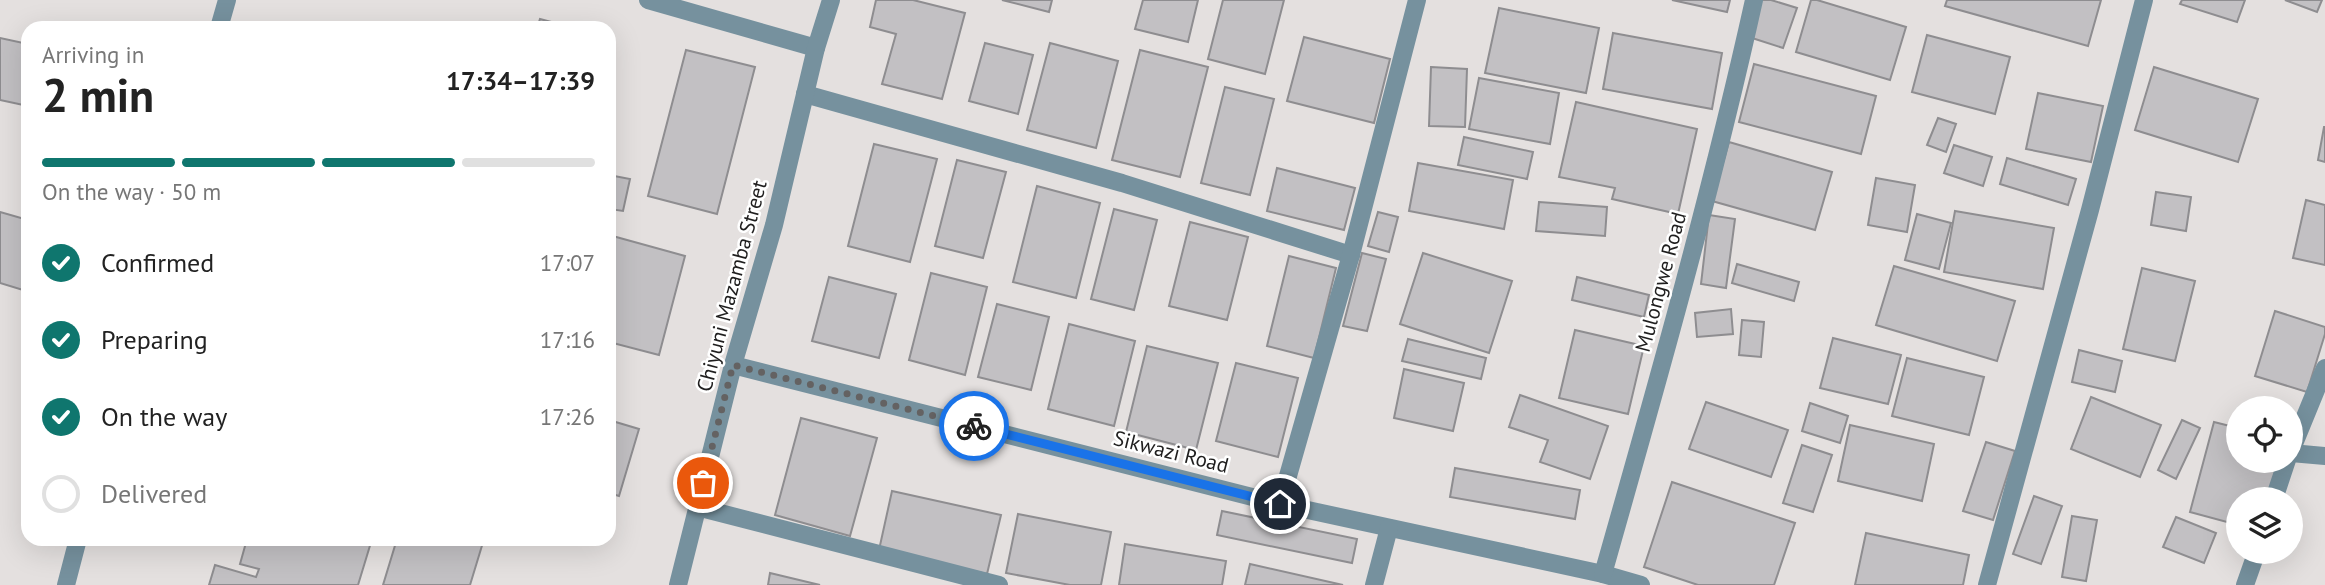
<!DOCTYPE html>
<meta charset="utf-8">
<style>
body{margin:0;font-family:"PT Sans",sans-serif;background:#f2f2f2;color:#222;height:100vh;display:flex;flex-direction:column;font-size:26px;white-space:nowrap}
*{box-sizing:border-box;margin:0}
p{font-size:23px;color:#767676}
.icon{flex:none;width:38px;height:38px;fill:none;stroke:currentColor;stroke-width:2;stroke-linecap:round;stroke-linejoin:round}
.map{position:relative;flex:1;overflow:hidden}
.sheet{position:absolute;left:21px;top:21px;width:595px;height:525px;display:flex;flex-direction:column;background:#fff;border-radius:21px;box-shadow:0 7px 28px #0002}
.sheet>*{flex:none}
.buttons{position:absolute;left:2226px;top:396px;display:grid;gap:14px}
.buttons a{display:grid;place-items:center;width:77px;height:77px;border-radius:50%;background:#fff;box-shadow:0 7px 28px #0002;font-size:35px}
.pin{position:absolute;display:grid;place-items:center;width:60px;height:60px;color:#fff;margin:-30px;border:4px solid #fff;border-radius:50%;box-shadow:0 2px 7px #0007}
.courier{position:absolute;display:grid;place-items:center;width:70px;height:70px;margin:-35px;border:5px solid #1a73e8;border-radius:50%;background:#fff;color:#222;box-shadow:0 2px 9px #0007}
.head em{font-style:normal;font-weight:600}
.head div{display:flex;flex-direction:column-reverse}
.head{display:flex;align-items:center;justify-content:space-between;height:119px;padding:0 21px}
h1{font-size:46px;font-weight:600;line-height:52px}
.bar{display:grid;grid-template-columns:repeat(4,1fr);gap:10px 7px;align-content:center;height:84px;padding:0 21px}
.bar i{height:9px;border-radius:5px;background:#e0e0e0}
.bar .active{background:#0f766e}
.bar p{grid-column:span 4}
ol{padding:0 21px;list-style:none}
li{display:flex;align-items:center;gap:21px;height:77px}
li p{margin-inline-start:auto}
li .icon{padding:7px;border-radius:50%;background:#0f766e;color:#fff;stroke-width:4}
li:last-child{color:#767676}
li i{width:38px;height:38px;border:4px solid #e0e0e0;border-radius:50%}
.map>svg:first-child{display:block}
.building{fill:#c2c0c3;stroke:#8e8d90;stroke-width:2}
.lines{fill:none;stroke-linecap:round;stroke-linejoin:round}
.minor{stroke:#76919e;stroke-width:18}
.done{stroke:#646262;stroke-width:7;stroke-dasharray:0 12.6}
.route{stroke:#1a73e8;stroke-width:9}
.labels{text-anchor:middle;stroke-width:5;stroke-linejoin:round;paint-order:stroke}
.street-label{font-size:21px;fill:#1f1e1e;stroke:#fff}
</style>
<div class="map">
<svg width="2325" height="585" viewBox="0 0 2325 585">
<rect width="100%" height="100%" fill="#e4e0df"/>
<g class="building">
<path d="M 876,0 L 913,0 L 965,13 L 942,99 L 882,84 L 896,34 L 870,27 Z"/>
<path d="M 1002,0 L 1052,0 L 1049,12 Z"/>
<path d="M 1143,0 L 1198,0 L 1188,42 L 1135,29 Z"/>
<path d="M 1223,0 L 1284,0 L 1265,74 L 1208,59 Z"/>
<path d="M 1672,0 L 1730,0 L 1727,12 Z"/>
<path d="M 1761,0 L 1771,0 L 1797,8 L 1783,48 L 1749,37 Z"/>
<path d="M 1811,0 L 1817,0 L 1906,27 L 1890,80 L 1796,52 Z"/>
<path d="M 1947,0 L 2101,0 L 2088,46 L 1945,6 Z"/>
<path d="M 2182,0 L 2245,0 L 2237,22 L 2180,4 Z"/>
<path d="M 2285,0 L 2322,0 L 2317,12 Z"/>
<path d="M 1499,8 L 1599,28 L 1586,93 L 1485,73 Z"/>
<path d="M 540,19 L 574,28 L 537,28 Z"/>
<path d="M 1613,33 L 1722,53 L 1712,109 L 1603,89 Z"/>
<path d="M 1927,35 L 2010,57 L 1995,114 L 1912,92 Z"/>
<path d="M 1304,37 L 1390,59 L 1374,123 L 1287,101 Z"/>
<path d="M 0,38 L 28,44 L 28,106 L 0,100 Z"/>
<path d="M 985,43 L 1033,55 L 1018,114 L 969,101 Z"/>
<path d="M 1050,43 L 1118,61 L 1096,148 L 1027,130 Z"/>
<path d="M 686,50 L 755,67 L 717,214 L 648,196 Z"/>
<path d="M 1140,50 L 1208,67 L 1180,177 L 1112,160 Z"/>
<path d="M 1754,64 L 1876,96 L 1861,154 L 1739,122 Z"/>
<path d="M 1431,67 L 1467,69 L 1465,127 L 1429,126 Z"/>
<path d="M 2154,67 L 2258,99 L 2238,162 L 2135,130 Z"/>
<path d="M 1479,78 L 1559,93 L 1550,144 L 1469,129 Z"/>
<path d="M 1225,87 L 1274,99 L 1250,195 L 1201,183 Z"/>
<path d="M 2038,93 L 2103,106 L 2091,162 L 2026,149 Z"/>
<path d="M 1576,102 L 1697,129 L 1678,214 L 1612,199 L 1615,188 L 1559,177 Z"/>
<path d="M 1938,118 L 1956,124 L 1946,152 L 1927,145 Z"/>
<path d="M 2324,127 L 2325,127 L 2325,162 L 2318,160 Z"/>
<path d="M 1464,137 L 1533,152 L 1527,179 L 1458,165 Z"/>
<path d="M 1729,142 L 1832,172 L 1815,230 L 1712,201 Z"/>
<path d="M 874,144 L 937,159 L 910,262 L 848,246 Z"/>
<path d="M 1954,145 L 1992,157 L 1983,186 L 1944,173 Z"/>
<path d="M 2007,158 L 2076,179 L 2068,205 L 2000,184 Z"/>
<path d="M 957,160 L 1006,172 L 983,258 L 935,246 Z"/>
<path d="M 1418,163 L 1513,180 L 1504,229 L 1409,211 Z"/>
<path d="M 1277,168 L 1355,188 L 1344,230 L 1267,211 Z"/>
<path d="M 609,175 L 630,179 L 623,211 L 609,209 Z"/>
<path d="M 1876,178 L 1915,185 L 1907,232 L 1868,225 Z"/>
<path d="M 1037,186 L 1100,203 L 1076,298 L 1013,282 Z"/>
<path d="M 2156,192 L 2191,197 L 2186,231 L 2151,225 Z"/>
<path d="M 2306,200 L 2325,205 L 2325,265 L 2293,258 Z"/>
<path d="M 1539,202 L 1607,207 L 1605,236 L 1536,231 Z"/>
<path d="M 1114,209 L 1157,220 L 1134,310 L 1091,299 Z"/>
<path d="M 1955,211 L 2054,228 L 2043,289 L 1944,272 Z"/>
<path d="M 0,212 L 28,220 L 28,270 L 23,290 L 0,283 Z"/>
<path d="M 1378,212 L 1398,217 L 1389,252 L 1368,246 Z"/>
<path d="M 1917,214 L 1951,223 L 1939,269 L 1905,260 Z"/>
<path d="M 1709,215 L 1735,219 L 1726,288 L 1701,284 Z"/>
<path d="M 1190,222 L 1248,237 L 1227,320 L 1169,306 Z"/>
<path d="M 609,235 L 685,256 L 659,355 L 609,342 Z"/>
<path d="M 1362,253 L 1386,259 L 1367,331 L 1343,326 Z"/>
<path d="M 1423,253 L 1512,281 L 1489,353 L 1400,324 Z"/>
<path d="M 1289,256 L 1336,268 L 1314,358 L 1267,346 Z"/>
<path d="M 1737,264 L 1799,282 L 1794,301 L 1732,283 Z"/>
<path d="M 1894,266 L 2015,301 L 1997,361 L 1876,325 Z"/>
<path d="M 2142,268 L 2195,281 L 2175,361 L 2123,349 Z"/>
<path d="M 931,273 L 987,287 L 965,375 L 909,360 Z"/>
<path d="M 829,277 L 896,294 L 879,358 L 812,341 Z"/>
<path d="M 1577,277 L 1649,295 L 1644,317 L 1572,300 Z"/>
<path d="M 997,304 L 1049,317 L 1031,390 L 978,377 Z"/>
<path d="M 1731,309 L 1733,334 L 1697,337 L 1695,313 Z"/>
<path d="M 2275,311 L 2325,327 L 2325,334 L 2307,392 L 2255,376 Z"/>
<path d="M 1742,320 L 1764,322 L 1761,357 L 1739,355 Z"/>
<path d="M 1069,324 L 1135,341 L 1114,426 L 1048,409 Z"/>
<path d="M 1575,330 L 1644,346 L 1628,414 L 1559,398 Z"/>
<path d="M 1833,338 L 1901,355 L 1888,404 L 1820,388 Z"/>
<path d="M 1408,339 L 1486,358 L 1481,379 L 1402,361 Z"/>
<path d="M 1147,346 L 1218,363 L 1196,450 L 1126,432 Z"/>
<path d="M 2079,350 L 2122,361 L 2115,392 L 2072,382 Z"/>
<path d="M 1907,358 L 1984,377 L 1969,435 L 1892,416 Z"/>
<path d="M 1236,363 L 1298,378 L 1278,457 L 1216,441 Z"/>
<path d="M 1404,369 L 1464,383 L 1453,431 L 1394,418 Z"/>
<path d="M 1520,395 L 1608,426 L 1590,479 L 1540,462 L 1548,440 L 1509,427 Z"/>
<path d="M 2091,397 L 2161,425 L 2140,477 L 2071,449 Z"/>
<path d="M 1706,402 L 1788,430 L 1771,477 L 1689,449 Z"/>
<path d="M 1810,403 L 1848,416 L 1840,443 L 1802,431 Z"/>
<path d="M 801,418 L 877,438 L 850,536 L 775,515 Z"/>
<path d="M 609,420 L 639,429 L 619,496 L 609,493 Z"/>
<path d="M 2182,420 L 2200,428 L 2176,479 L 2158,470 Z"/>
<path d="M 2214,422 L 2238,428 L 2238,460 L 2279,460 L 2269,499 L 2238,499 L 2238,525 L 2190,512 Z"/>
<path d="M 1850,425 L 1934,444 L 1922,501 L 1838,481 Z"/>
<path d="M 1986,442 L 2015,451 L 1993,520 L 1963,511 Z"/>
<path d="M 1802,445 L 1832,455 L 1813,512 L 1783,503 Z"/>
<path d="M 1455,468 L 1580,490 L 1575,519 L 1450,497 Z"/>
<path d="M 1672,482 L 1795,523 L 1774,585 L 1698,585 L 1644,567 Z"/>
<path d="M 892,491 L 1001,515 L 987,574 L 879,550 Z"/>
<path d="M 2034,496 L 2062,506 L 2041,564 L 2013,554 Z"/>
<path d="M 1222,511 L 1357,539 L 1352,563 L 1217,535 Z"/>
<path d="M 1018,514 L 1111,532 L 1101,585 L 1070,585 L 1006,573 Z"/>
<path d="M 2072,516 L 2097,520 L 2086,581 L 2062,577 Z"/>
<path d="M 2176,517 L 2216,533 L 2204,563 L 2163,547 Z"/>
<path d="M 1866,533 L 1969,555 L 1963,585 L 1855,585 Z"/>
<path d="M 247,539 L 372,539 L 358,585 L 209,585 L 215,565 L 256,577 L 259,569 L 240,564 Z"/>
<path d="M 397,539 L 484,539 L 470,585 L 383,585 Z"/>
<path d="M 1125,544 L 1226,561 L 1222,585 L 1119,585 Z"/>
<path d="M 1250,564 L 1343,585 L 1245,585 Z"/>
<path d="M 770,573 L 820,585 L 768,585 Z"/>
</g>
<g class="lines">
<g class="minor">
<path d="M 648,0 L 816,48"/>
<path d="M 219,28 L 227,0"/>
<path d="M 805,94 L 1122,183 L 1351,255"/>
<path d="M 733,365 L 1280,504 L 1603,574 L 1641,585"/>
<path d="M 2291,451 L 2325,368"/>
<path d="M 2291,453 L 2325,456"/>
<path d="M 2274,499 L 2287,460"/>
<path d="M 1280,504 L 1351,255 L 1417,0"/>
<path d="M 697,507 L 999,585"/>
<path d="M 1603,574 C 1657,384 1711,194 1754,0"/>
<path d="M 66,585 L 78,539"/>
<path d="M 678,585 L 733,365 L 774,225 L 816,48 L 831,0"/>
<path d="M 1374,585 L 1389,528"/>
<path d="M 1987,585 L 2090,210 L 2144,0"/>
<path d="M 2245,585 L 2257,551"/>
</g>
</g>
<g class="lines">
<path class="done" d="M 703,483 L 733,365 L 974,426"/>
<path class="route" d="M 974,426 L 1280,504"/>
</g>
<g class="labels">
<g class="street-label">
<text transform="translate(1661 282) rotate(-75)" y="7">Mulongwe Road</text>
<text transform="translate(732 286) rotate(-75)" y="7">Chiyuni Mazamba Street</text>
<text transform="translate(1171 452) rotate(14)" y="7">Sikwazi Road</text>
</g>
</g>
</svg>
<div class="buttons">
<a><svg class="icon" aria-label="locate" viewBox="0 0 24 24"><circle cx="12" cy="12" r="6"/><path d="M12 2v4M12 18v4M2 12h4M18 12h4"/></svg></a>
<a><svg class="icon" aria-label="layers" viewBox="0 0 24 24"><path d="M12 4l9 5-9 5-9-5zM3 14l9 5 9-5"/></svg></a>
</div>
<div class="pin" style="left:703px;top:483px;background:#ea580c"><svg class="icon" aria-label="bag" viewBox="0 0 24 24"><path d="M5 8h14l-1 12H6zM9 8a3 3 0 0 1 6 0"/></svg></div>
<div class="pin" style="left:1280px;top:504px;background:#1f2937"><svg class="icon" aria-label="home" viewBox="0 0 24 24"><path d="M3 11l9-7 9 7M6 9v11h12V9"/></svg></div>
<div class="courier" style="left:974px;top:426px"><svg class="icon" aria-label="bike" viewBox="0 0 24 24"><circle cx="6" cy="16" r="4"/><circle cx="18" cy="16" r="4"/><path d="M6 16l4-8h5l3 8M10 8l3 8H6M13 5h3"/></svg></div>
<section class="sheet">
<div class="head"><div><h1>2 min</h1><p>Arriving in</p></div><em>17:34–17:39</em></div>
<div class="bar"><i class="active"></i><i class="active"></i><i class="active"></i><i></i><p>On the way · 50 m</p></div>
<ol>
<li><svg class="icon" aria-label="check" viewBox="0 0 24 24"><path d="M5 12l5 5 9-10"/></svg>Confirmed<p>17:07</p></li>
<li><svg class="icon" aria-label="check" viewBox="0 0 24 24"><path d="M5 12l5 5 9-10"/></svg>Preparing<p>17:16</p></li>
<li><svg class="icon" aria-label="check" viewBox="0 0 24 24"><path d="M5 12l5 5 9-10"/></svg>On the way<p>17:26</p></li>
<li><i></i>Delivered</li>
</ol>
</section>
</div>
